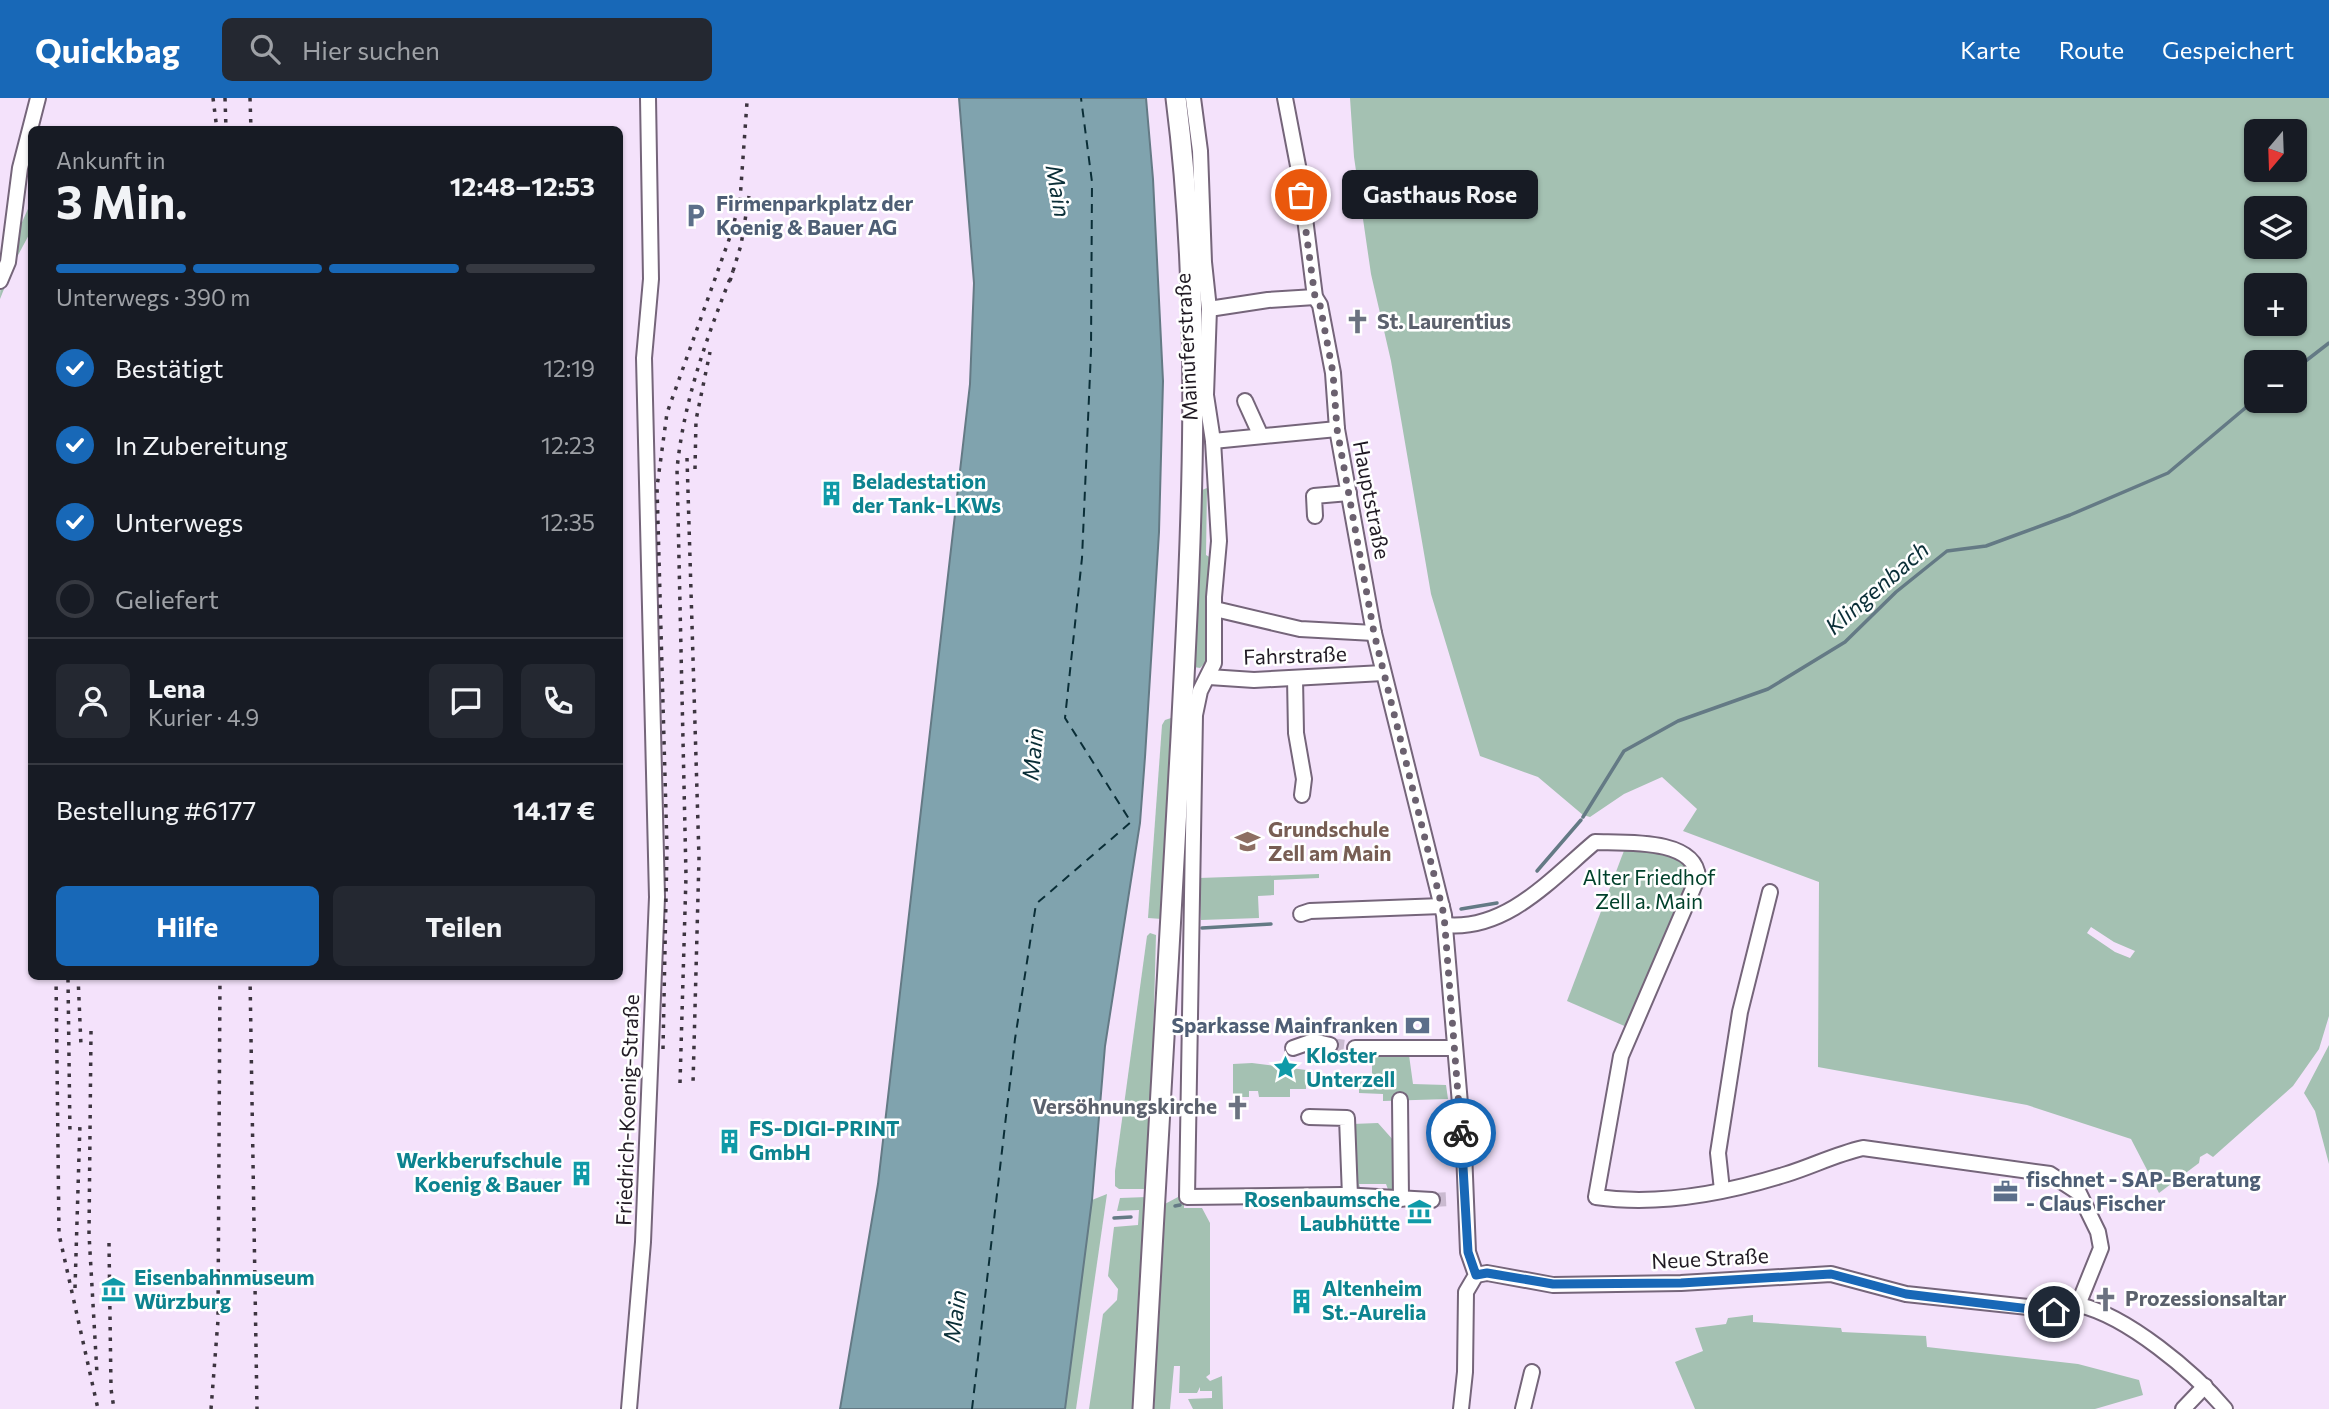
<!DOCTYPE html>
<html lang="de">
<meta charset="utf-8">
<style>
body{margin:0;font-family:Commissioner,sans-serif;background:#242831;color:#f1f3f6;height:100vh;display:flex;flex-direction:column;font-size:26px;white-space:nowrap}
*{box-sizing:border-box;margin:0}
p{font-size:23px;color:#9ea1a6}
.icon{flex:none;width:38px;height:38px;fill:none;stroke:currentColor;stroke-width:2;stroke-linecap:round;stroke-linejoin:round}
.map{position:relative;flex:1;overflow:hidden}
.panel{position:absolute;left:28px;top:28px;width:595px;height:854px;display:flex;flex-direction:column;background:#171b24;border-radius:10px;box-shadow:0 2px 5px #0004}
.panel>*{flex:none}
.needle{width:46px;rotate:199deg}
.controls{position:absolute;left:2244px;top:21px;display:grid;gap:14px}
.controls a{display:grid;place-items:center;width:63px;height:63px;border-radius:10px;background:#171b24;box-shadow:0 2px 5px #0004;font-size:35px}
.pin{position:absolute;display:grid;place-items:center;width:60px;height:60px;color:#fff;margin:-30px;border:4px solid #fff;border-radius:50%;box-shadow:0 2px 7px #0007}
.courier{position:absolute;display:grid;place-items:center;width:70px;height:70px;margin:-35px;border:5px solid #1868b7;border-radius:50%;background:#fff;color:#222;box-shadow:0 2px 9px #0007}
.bubble{position:absolute;height:49px;border-radius:10px;background:#171b24;box-shadow:0 2px 5px #0004;font-size:23px;font-weight:700;line-height:49px;text-align:center}
.head em{font-style:normal;font-weight:700}
.head div{display:flex;flex-direction:column-reverse}
.head{display:flex;align-items:center;justify-content:space-between;height:119px;padding:0 28px}
h1{font-size:46px;font-weight:700;line-height:52px}
.bar{display:grid;grid-template-columns:repeat(4,1fr);gap:10px 7px;align-content:center;height:84px;padding:0 28px}
.bar i{height:9px;border-radius:5px;background:#363941}
.bar .active{background:#1868b7}
.bar p{grid-column:span 4}
.line{display:flex;align-items:center;gap:18px;padding:0 28px;border-top:2px solid #363941}
.line div{flex:1}
.round{display:grid;place-items:center;flex:none;width:74px;height:74px;border-radius:10px;background:#242831}
ol{padding:0 28px;list-style:none}
li{display:flex;align-items:center;gap:21px;height:77px}
li p{margin-inline-start:auto}
li .icon{padding:7px;border-radius:50%;background:#1868b7;color:#fff;stroke-width:4}
li:last-child{color:#9ea1a6}
li i{width:38px;height:38px;border:4px solid #363941;border-radius:50%}
.primary-button{display:flex;gap:14px;margin-top:auto;padding:14px 28px}
.primary-button a{flex:1;height:80px;border-radius:10px;background:#1868b7;color:#fff;font-size:28px;font-weight:700;line-height:80px;text-align:center}
.primary-button a+a{background:#242831;color:#f1f3f6}
header{display:flex;align-items:center;gap:42px;box-sizing:border-box;height:98px;padding:0 35px;background:#1868b7;color:#fff}
header strong{font-size:33px}
nav{display:flex;gap:38px;margin-inline-start:auto;font-size:24px}
.search{width:490px;height:63px;background:#242831;display:flex;align-items:center;gap:18px;box-sizing:border-box;padding:0 24px;border-radius:10px;color:#9ea1a6;font-size:26px}
.map>svg:first-child{display:block}
.green{fill:#a4c1b2;fill-rule:evenodd}
.water{fill:#80a3ae;stroke:#647a85;stroke-width:2}
.lines{fill:none;stroke-linecap:round;stroke-linejoin:round}
.stream{stroke:#647a85;stroke-width:3.5}
.ferry{stroke:#0a2e37;stroke-width:2;stroke-dasharray:9 7;stroke-linecap:butt}
.street-tunnel{stroke:#cabad0;stroke-width:14;stroke-dasharray:14 7;stroke-linecap:butt}
.street-casing{stroke:#75657a;stroke-width:18}
.secondary-casing{stroke:#75657a;stroke-width:23}
.street{stroke:#fff;stroke-width:14}
.secondary{stroke:#fff;stroke-width:19}
.rail{stroke:#3c343f;stroke-width:3.5;stroke-dasharray:3.5 7;stroke-linecap:butt}
.done{stroke:#6b616f;stroke-width:7;stroke-dasharray:0 12.6}
.route{stroke:#1868b7;stroke-width:9}
.labels{text-anchor:middle;stroke-width:5;stroke-linejoin:round;paint-order:stroke}
.service-label{font-size:21px;font-weight:bold;fill:#4e5e75;stroke:#fff;text-anchor:start}
.worship-label{font-size:21px;font-weight:bold;fill:#5b616d;stroke:#fff;text-anchor:start}
.street-label{font-size:21px;fill:#211b24;stroke:#fff}
.culture-label{font-size:21px;font-weight:bold;fill:#0d838f;stroke:#fff;text-anchor:start}
.education-label{font-size:21px;font-weight:bold;fill:#785e54;stroke:#fff;text-anchor:start}
.park-label{font-size:21px;fill:#01412b;stroke:#fff}
.water-label{font-size:23px;font-style:italic;fill:#0a2e37;stroke:#fff}
</style>
<header>
<strong>Quickbag</strong>
<div class="search"><svg class="icon" aria-label="search" viewBox="0 0 24 24"><circle cx="10" cy="10" r="6"/><path d="M15 15l6 6"/></svg>Hier suchen</div>
<nav><a>Karte</a><a>Route</a><a>Gespeichert</a></nav>
</header>
<div class="map">
<svg width="2329" height="1311" viewBox="0 0 2329 1311">
<rect width="100%" height="100%" fill="#f4e2fb"/>
<g class="green">
<path d="M 1350,0 L 2329,0 L 2329,918 L 2319,951 L 2293,988 L 2213,1059 L 2207,1055 L 2200,1059 L 2199,1065 L 2159,1095 L 2131,1041 L 2027,1007 L 1818,969 L 1819,784 L 1683,733 L 1697,711 L 1662,679 L 1624,696 L 1590,719 L 1583,717 L 1538,679 L 1480,658 L 1431,496 L 1391,263 L 1371,176 L 1354,59 ZM 2256,33 L 2294,33 L 2294,72 L 2256,72 ZM 2256,110 L 2294,110 L 2294,149 L 2256,149 ZM 2256,187 L 2294,187 L 2294,226 L 2256,226 ZM 2256,264 L 2294,264 L 2294,303 L 2256,303 ZM 2091,829 L 2114,844 L 2135,853 L 2130,860 L 2115,854 L 2087,835 Z"/>
<path d="M 31,104 L 31,133 L 16,161 L 0,201 C 0,168 18,134 31,104 Z"/>
<path d="M 1207,390 L 1206,457 L 1215,462 L 1207,482 L 1205,565 L 1200,570 L 1194,569 L 1202,392 Z"/>
<path d="M 1171,620 L 1162,821 L 1148,820 L 1162,627 L 1165,622 Z"/>
<path d="M 1625,750 L 1685,760 L 1693,781 L 1629,930 L 1567,903 Z"/>
<path d="M 1319,776 L 1319,780 L 1274,782 L 1274,797 L 1258,798 L 1259,820 L 1201,822 L 1199,780 Z"/>
<path d="M 1150,835 L 1156,837 L 1149,1091 L 1119,1091 L 1115,1088 L 1115,1073 L 1147,838 Z"/>
<path d="M 2329,947 L 2329,1066 L 2315,1013 L 2304,995 Z"/>
<path d="M 1372,956 L 1409,957 L 1413,986 L 1446,987 L 1448,1001 L 1383,1003 L 1383,996 L 1359,995 L 1359,977 L 1372,976 Z"/>
<path d="M 1252,965 L 1306,972 L 1306,991 L 1290,991 L 1290,999 L 1259,999 L 1258,993 L 1249,993 L 1249,999 L 1233,999 L 1233,966 Z"/>
<path d="M 1378,1025 L 1394,1043 L 1394,1097 L 1390,1097 L 1386,1086 L 1359,1086 L 1362,1096 L 1352,1096 L 1352,1026 Z"/>
<path d="M 1107,1096 L 1076,1311 L 1065,1311 L 1092,1102 Z"/>
<path d="M 1147,1099 L 1137,1311 L 1089,1311 L 1103,1216 L 1117,1202 L 1118,1191 L 1108,1178 L 1114,1129 L 1138,1127 L 1139,1112 L 1117,1113 L 1120,1100 Z"/>
<path d="M 1178,1099 L 1184,1104 L 1184,1110 L 1202,1110 L 1210,1125 L 1210,1276 L 1206,1279 L 1210,1283 L 1222,1278 L 1223,1311 L 1193,1311 L 1188,1301 L 1212,1300 L 1212,1293 L 1200,1293 L 1200,1289 L 1197,1295 L 1179,1295 L 1180,1268 L 1174,1268 L 1170,1311 L 1154,1311 L 1163,1107 Z"/>
<path d="M 1753,1217 L 1753,1224 L 1841,1230 L 1842,1234 L 1926,1238 L 1927,1249 L 2078,1266 L 2139,1282 L 2143,1297 L 2095,1311 L 1695,1311 L 1675,1264 L 1703,1253 L 1695,1230 L 1726,1226 L 1728,1220 Z"/>
</g>
<path class="water" d="M 959,0 L 1146,0 L 1153,81 L 1163,283 L 1159,434 L 1145,659 L 1140,725 L 1105,948 L 1092,1102 L 1065,1311 L 840,1311 L 878,1086 L 970,286 L 974,185 Z"/>
<g class="lines">
<g class="stream">
<path d="M 2294,272 L 2329,245"/>
<path d="M 1583,719 L 1624,653 L 1678,623 L 1768,591 L 1845,544 L 1896,494 L 1947,453 L 1986,448 L 2070,417 L 2168,375 L 2256,301"/>
<path d="M 1537,773 L 1581,722"/>
<path d="M 1461,811 L 1497,805"/>
<path d="M 1202,830 L 1271,826"/>
<path d="M 1175,1108 L 1180,1107"/>
<path d="M 1114,1120 L 1131,1119"/>
</g>
<path class="ferry" d="M 972,1311 L 1015,941 L 1036,806 L 1131,724 L 1065,620 L 1082,460 L 1091,253 L 1092,84 L 1081,0"/>
<g class="street-tunnel">
<path d="M 1330,947 L 1355,950"/>
<path d="M 1432,1102 L 1452,1101"/>
</g>
<defs>
<g id="street">
<path d="M 1193,0 L 1200,53 L 1204,164 L 1209,211 L 1206,297 L 1213,343 L 1219,443 L 1214,499 L 1214,565 L 1200,593 L 1195,617 L 1187,1099 L 1342,1097 L 1432,1102"/>
<path d="M 1285,0 L 1299,73 L 1315,199 L 1320,207 L 1333,275 L 1337,331 L 1374,535 L 1444,817 L 1464,1053 L 1468,1154 L 1476,1177 L 1466,1194 L 1465,1274 L 1461,1311"/>
<path d="M 0,183 L 8,164 L 20,70 L 38,0"/>
<path d="M 1209,211 L 1268,202 L 1315,199"/>
<path d="M 1245,303 L 1260,336"/>
<path d="M 1213,343 L 1337,331"/>
<path d="M 1315,418 L 1314,398 L 1349,395"/>
<path d="M 1215,511 L 1300,531 L 1374,535"/>
<path d="M 1209,579 L 1254,582 L 1383,575"/>
<path d="M 1295,580 L 1296,635 L 1304,681 L 1302,697"/>
<path d="M 1301,816 L 1310,813 L 1442,808"/>
<path d="M 1445,827 C 1507,833 1552,780 1595,744 C 1625,745 1695,740 1698,779 L 1621,958 L 1596,1099 C 1659,1108 1727,1095 1787,1076 C 1813,1068 1836,1056 1863,1050 L 2050,1076 L 2079,1095 L 2098,1134 L 2101,1150 L 2078,1207"/>
<path d="M 1293,950 L 1313,943 L 1330,947"/>
<path d="M 1355,950 L 1454,950"/>
<path d="M 1400,1002 L 1401,1101"/>
<path d="M 1309,1019 L 1347,1020 L 1350,1098"/>
<path d="M 1722,1092 L 1718,1055 L 1740,914 L 1770,794"/>
<path d="M 1476,1177 L 1487,1175 L 1553,1187 L 1681,1185 L 1831,1176 L 1906,1196 L 2028,1209 L 2034,1213 L 2054,1214 L 2057,1209 C 2064,1208 2073,1206 2079,1207 C 2127,1218 2194,1274 2225,1311"/>
<path d="M 629,1311 L 643,1144 L 657,799 L 644,260 L 651,181 L 648,0"/>
<path d="M 1523,1311 L 1532,1274"/>
<path d="M 2183,1311 L 2205,1288"/>
</g>
<path id="secondary" d="M 1143,1311 C 1156,1087 1169,863 1181,639 C 1192,427 1203,211 1176,0"/>
</defs>
<use href="#street" class="street-casing"/>
<use href="#secondary" class="secondary-casing"/>
<use href="#street" class="street"/>
<use href="#secondary" class="secondary"/>
<g class="rail">
<path d="M 213,0 L 217,32"/>
<path d="M 225,0 L 226,31"/>
<path d="M 250,0 L 251,32"/>
<path d="M 730,183 L 741,147 L 749,98"/>
<path d="M 687,360 L 699,760 L 693,986"/>
<path d="M 695,371 L 696,322 L 710,254"/>
<path d="M 56,878 L 59,1136 L 98,1311"/>
<path d="M 78,878 L 81,948"/>
<path d="M 250,878 L 257,1311"/>
<path d="M 68,881 L 70,1038"/>
<path d="M 91,933 L 89,1136 L 97,1276"/>
<path d="M 663,951 L 667,751 L 657,389 L 667,315 L 731,136 L 740,102 L 747,4"/>
<path d="M 680,985 L 686,778 L 677,371 C 684,301 707,239 733,173"/>
<path d="M 109,1145 L 111,1291 L 114,1311"/>
<path d="M 75,1190 L 80,1025"/>
<path d="M 211,1311 L 218,1222 L 220,878"/>
</g>
</g>
<g class="lines">
<path class="done" d="M 1301,97 L 1315,199 L 1320,207 L 1333,275 L 1337,331 L 1374,535 L 1444,817 L 1461,1035"/>
<path class="route" d="M 1461,1035 L 1468,1154 L 1476,1177 L 1487,1175 L 1553,1186 L 1681,1185 L 1831,1176 L 1906,1196 L 2054,1214"/>
</g>
<defs>
<symbol id="parking-bare" viewBox="-9 -9 18 18"><path d="M-3.5-5.5H1a3.5 3.5 0 0 1 0 7H-1V5.5H-3.5ZM-1-3.4V-.6H.8a1.4 1.4 0 0 0 0-2.8Z" fill="#5c6f8a" stroke="#fff" stroke-width="2.5" paint-order="stroke"/></symbol>
<symbol id="church-bare" viewBox="-9 -9 18 18"><path d="M-1.2-6h2.4v3.5h3.3v2.4h-3.3V6h-2.4V-.1h-3.3v-2.4h3.3Z" fill="#6b7280" stroke="#fff" stroke-width="2.5" paint-order="stroke"/></symbol>
<symbol id="building-bare" viewBox="-9 -9 18 18"><path d="M-4-6H4V6H1V3H-1V6H-4ZM-2.5-4.3h1.7v1.8h-1.7ZM.8-4.3h1.7v1.8H.8ZM-2.5-1h1.7V.8h-1.7ZM.8-1h1.7V.8H.8Z" fill="#0f9aa8" stroke="#fff" stroke-width="2.5" paint-order="stroke"/></symbol>
<symbol id="school-bare" viewBox="-9 -9 18 18"><path d="M0-5L7-2L0 1L-7-2ZM-4 1L0 2.5L4 1V4Q0 6-4 4Z" fill="#8d6e63" stroke="#fff" stroke-width="2.5" paint-order="stroke"/></symbol>
<symbol id="bank-bare" viewBox="-9 -9 18 18"><path d="M-6-4H6V4H-6ZM0-2.3a2.3 2.3 0 1 0 0 4.6a2.3 2.3 0 1 0 0-4.6Z" fill="#5c6f8a" stroke="#fff" stroke-width="2.5" paint-order="stroke"/></symbol>
<symbol id="sight-bare" viewBox="-9 -9 18 18"><path d="M0-6L1.8-2.2L6-1.7L2.9 1.2L3.7 5.4L0 3.3L-3.7 5.4L-2.9 1.2L-6-1.7L-1.8-2.2Z" fill="#0f9aa8" stroke="#fff" stroke-width="2.5" paint-order="stroke"/></symbol>
<symbol id="office-bare" viewBox="-9 -9 18 18"><path d="M-6-3h4V-5.5h4V-3h4V5H-6ZM-1-4.5V-3h2v-1.5ZM-6 0V1H6V0Z" fill="#5c6f8a" stroke="#fff" stroke-width="2.5" paint-order="stroke"/></symbol>
<symbol id="museum-bare" viewBox="-9 -9 18 18"><path d="M0-6L6-3V-2H-6V-3ZM-5-1h2V3h-2ZM-1-1h2V3h-2ZM3-1h2V3H3ZM-6 4H6V6H-6Z" fill="#0f9aa8" stroke="#fff" stroke-width="2.5" paint-order="stroke"/></symbol>
</defs>
<g fill-rule="evenodd">
<use href="#parking-bare" x="678" y="100" width="35" height="35"/>
<use href="#church-bare" x="1340" y="206" width="35" height="35"/>
<use href="#building-bare" x="814" y="378" width="35" height="35"/>
<use href="#school-bare" x="1230" y="726" width="35" height="35"/>
<use href="#bank-bare" x="1400" y="910" width="35" height="35"/>
<use href="#sight-bare" x="1268" y="952" width="35" height="35"/>
<use href="#church-bare" x="1220" y="992" width="35" height="35"/>
<use href="#building-bare" x="712" y="1026" width="35" height="35"/>
<use href="#building-bare" x="564" y="1058" width="35" height="35"/>
<use href="#office-bare" x="1988" y="1076" width="35" height="35"/>
<use href="#museum-bare" x="1402" y="1096" width="35" height="35"/>
<use href="#museum-bare" x="96" y="1174" width="35" height="35"/>
<use href="#church-bare" x="2088" y="1184" width="35" height="35"/>
<use href="#building-bare" x="1284" y="1186" width="35" height="35"/>
</g>
<g class="labels">
<g class="service-label">
<text x="716" y="113">Firmenparkplatz der<tspan x="716" dy="24">Koenig &amp; Bauer AG</tspan></text>
<text x="1398" y="935" text-anchor="end">Sparkasse Mainfranken</text>
<text x="2026" y="1089">fischnet - SAP-Beratung<tspan x="2026" dy="24">- Claus Fischer</tspan></text>
</g>
<g class="worship-label">
<text x="1377" y="231">St. Laurentius</text>
<text x="1217" y="1016" text-anchor="end">Versöhnungskirche</text>
<text x="2125" y="1208">Prozessionsaltar</text>
</g>
<g class="street-label">
<text transform="translate(1187 249) rotate(-93)" y="7">Mainuferstraße</text>
<text transform="translate(1371 402) rotate(79)" y="7">Hauptstraße</text>
<text transform="translate(1295 558) rotate(-2)" y="7">Fahrstraße</text>
<text transform="translate(628 1012) rotate(-88)" y="7">Friedrich-Koenig-Straße</text>
<text transform="translate(1710 1161) rotate(-3)" y="7">Neue Straße</text>
</g>
<g class="culture-label">
<text x="852" y="391">Beladestation<tspan x="852" dy="24">der Tank-LKWs</tspan></text>
<text x="1306" y="965">Kloster<tspan x="1306" dy="24">Unterzell</tspan></text>
<text x="749" y="1038">FS-DIGI-PRINT<tspan x="749" dy="24">GmbH</tspan></text>
<text x="562" y="1070" text-anchor="end">Werkberufschule<tspan x="562" dy="24">Koenig &amp; Bauer</tspan></text>
<text x="1400" y="1109" text-anchor="end">Rosenbaumsche<tspan x="1400" dy="24">Laubhütte</tspan></text>
<text x="134" y="1187">Eisenbahnmuseum<tspan x="134" dy="24">Würzburg</tspan></text>
<text x="1322" y="1198">Altenheim<tspan x="1322" dy="24">St.-Aurelia</tspan></text>
</g>
<g class="education-label">
<text x="1268" y="739">Grundschule<tspan x="1268" dy="24">Zell am Main</tspan></text>
</g>
<g class="park-label">
<text x="1649" y="787">Alter Friedhof<tspan x="1649" dy="24">Zell a. Main</tspan></text>
</g>
<g class="water-label">
<text transform="translate(1058 93) rotate(80)" y="8">Main</text>
<text transform="translate(1877 490) rotate(-41)" y="8">Klingenbach</text>
<text transform="translate(1033 656) rotate(-84)" y="8">Main</text>
<text transform="translate(955 1218) rotate(-82)" y="8">Main</text>
</g>
</g>
</svg>
<div class="controls">
<a><svg class="needle" viewBox="-14 -14 28 28"><path d="M0-13l5 13h-10z" fill="#e53935"/><path d="M0 13l5-13h-10z" fill="#9ea1a6"/></svg></a>
<a><svg class="icon" aria-label="layers" viewBox="0 0 24 24"><path d="M12 4l9 5-9 5-9-5zM3 14l9 5 9-5"/></svg></a>
<a>+</a>
<a>−</a>
</div>
<div class="pin" style="left:1301px;top:97px;background:#ea580c"><svg class="icon" aria-label="bag" viewBox="0 0 24 24"><path d="M5 8h14l-1 12H6zM9 8a3 3 0 0 1 6 0"/></svg></div>
<div class="pin" style="left:2054px;top:1214px;background:#1f2937"><svg class="icon" aria-label="home" viewBox="0 0 24 24"><path d="M3 11l9-7 9 7M6 9v11h12V9"/></svg></div>
<div class="courier" style="left:1461px;top:1035px"><svg class="icon" aria-label="bike" viewBox="0 0 24 24"><circle cx="6" cy="16" r="4"/><circle cx="18" cy="16" r="4"/><path d="M6 16l4-8h5l3 8M10 8l3 8H6M13 5h3"/></svg></div>
<div class="bubble" style="left:1342px;top:72px;width:196px">Gasthaus Rose</div>
<section class="panel">
<div class="head"><div><h1>3 Min.</h1><p>Ankunft in</p></div><em>12:48–12:53</em></div>
<div class="bar"><i class="active"></i><i class="active"></i><i class="active"></i><i></i><p>Unterwegs · 390 m</p></div>
<ol>
<li><svg class="icon" aria-label="check" viewBox="0 0 24 24"><path d="M5 12l5 5 9-10"/></svg>Bestätigt<p>12:19</p></li>
<li><svg class="icon" aria-label="check" viewBox="0 0 24 24"><path d="M5 12l5 5 9-10"/></svg>In Zubereitung<p>12:23</p></li>
<li><svg class="icon" aria-label="check" viewBox="0 0 24 24"><path d="M5 12l5 5 9-10"/></svg>Unterwegs<p>12:35</p></li>
<li><i></i>Geliefert</li>
</ol>
<div class="line" style="height:126px"><a class="round"><svg class="icon" aria-label="person" viewBox="0 0 24 24"><circle cx="12" cy="8" r="4"/><path d="M4 21q1-7 8-7t8 7"/></svg></a><div><b>Lena</b><p>Kurier · 4.9</p></div><a class="round"><svg class="icon" aria-label="chat" viewBox="0 0 24 24"><path d="M4 5h16v11H9l-5 4z"/></svg></a><a class="round"><svg class="icon" aria-label="phone" viewBox="0 0 24 24"><path d="M5 4h4l2 5-3 2q2 4 5 5l2-3 5 2v4C11 20 4 13 5 4z"/></svg></a></div>
<div class="line" style="height:91px"><div>Bestellung #6177</div><b>14.17 €</b></div>
<div class="primary-button"><a>Hilfe</a><a>Teilen</a></div>
</section>
</div>
